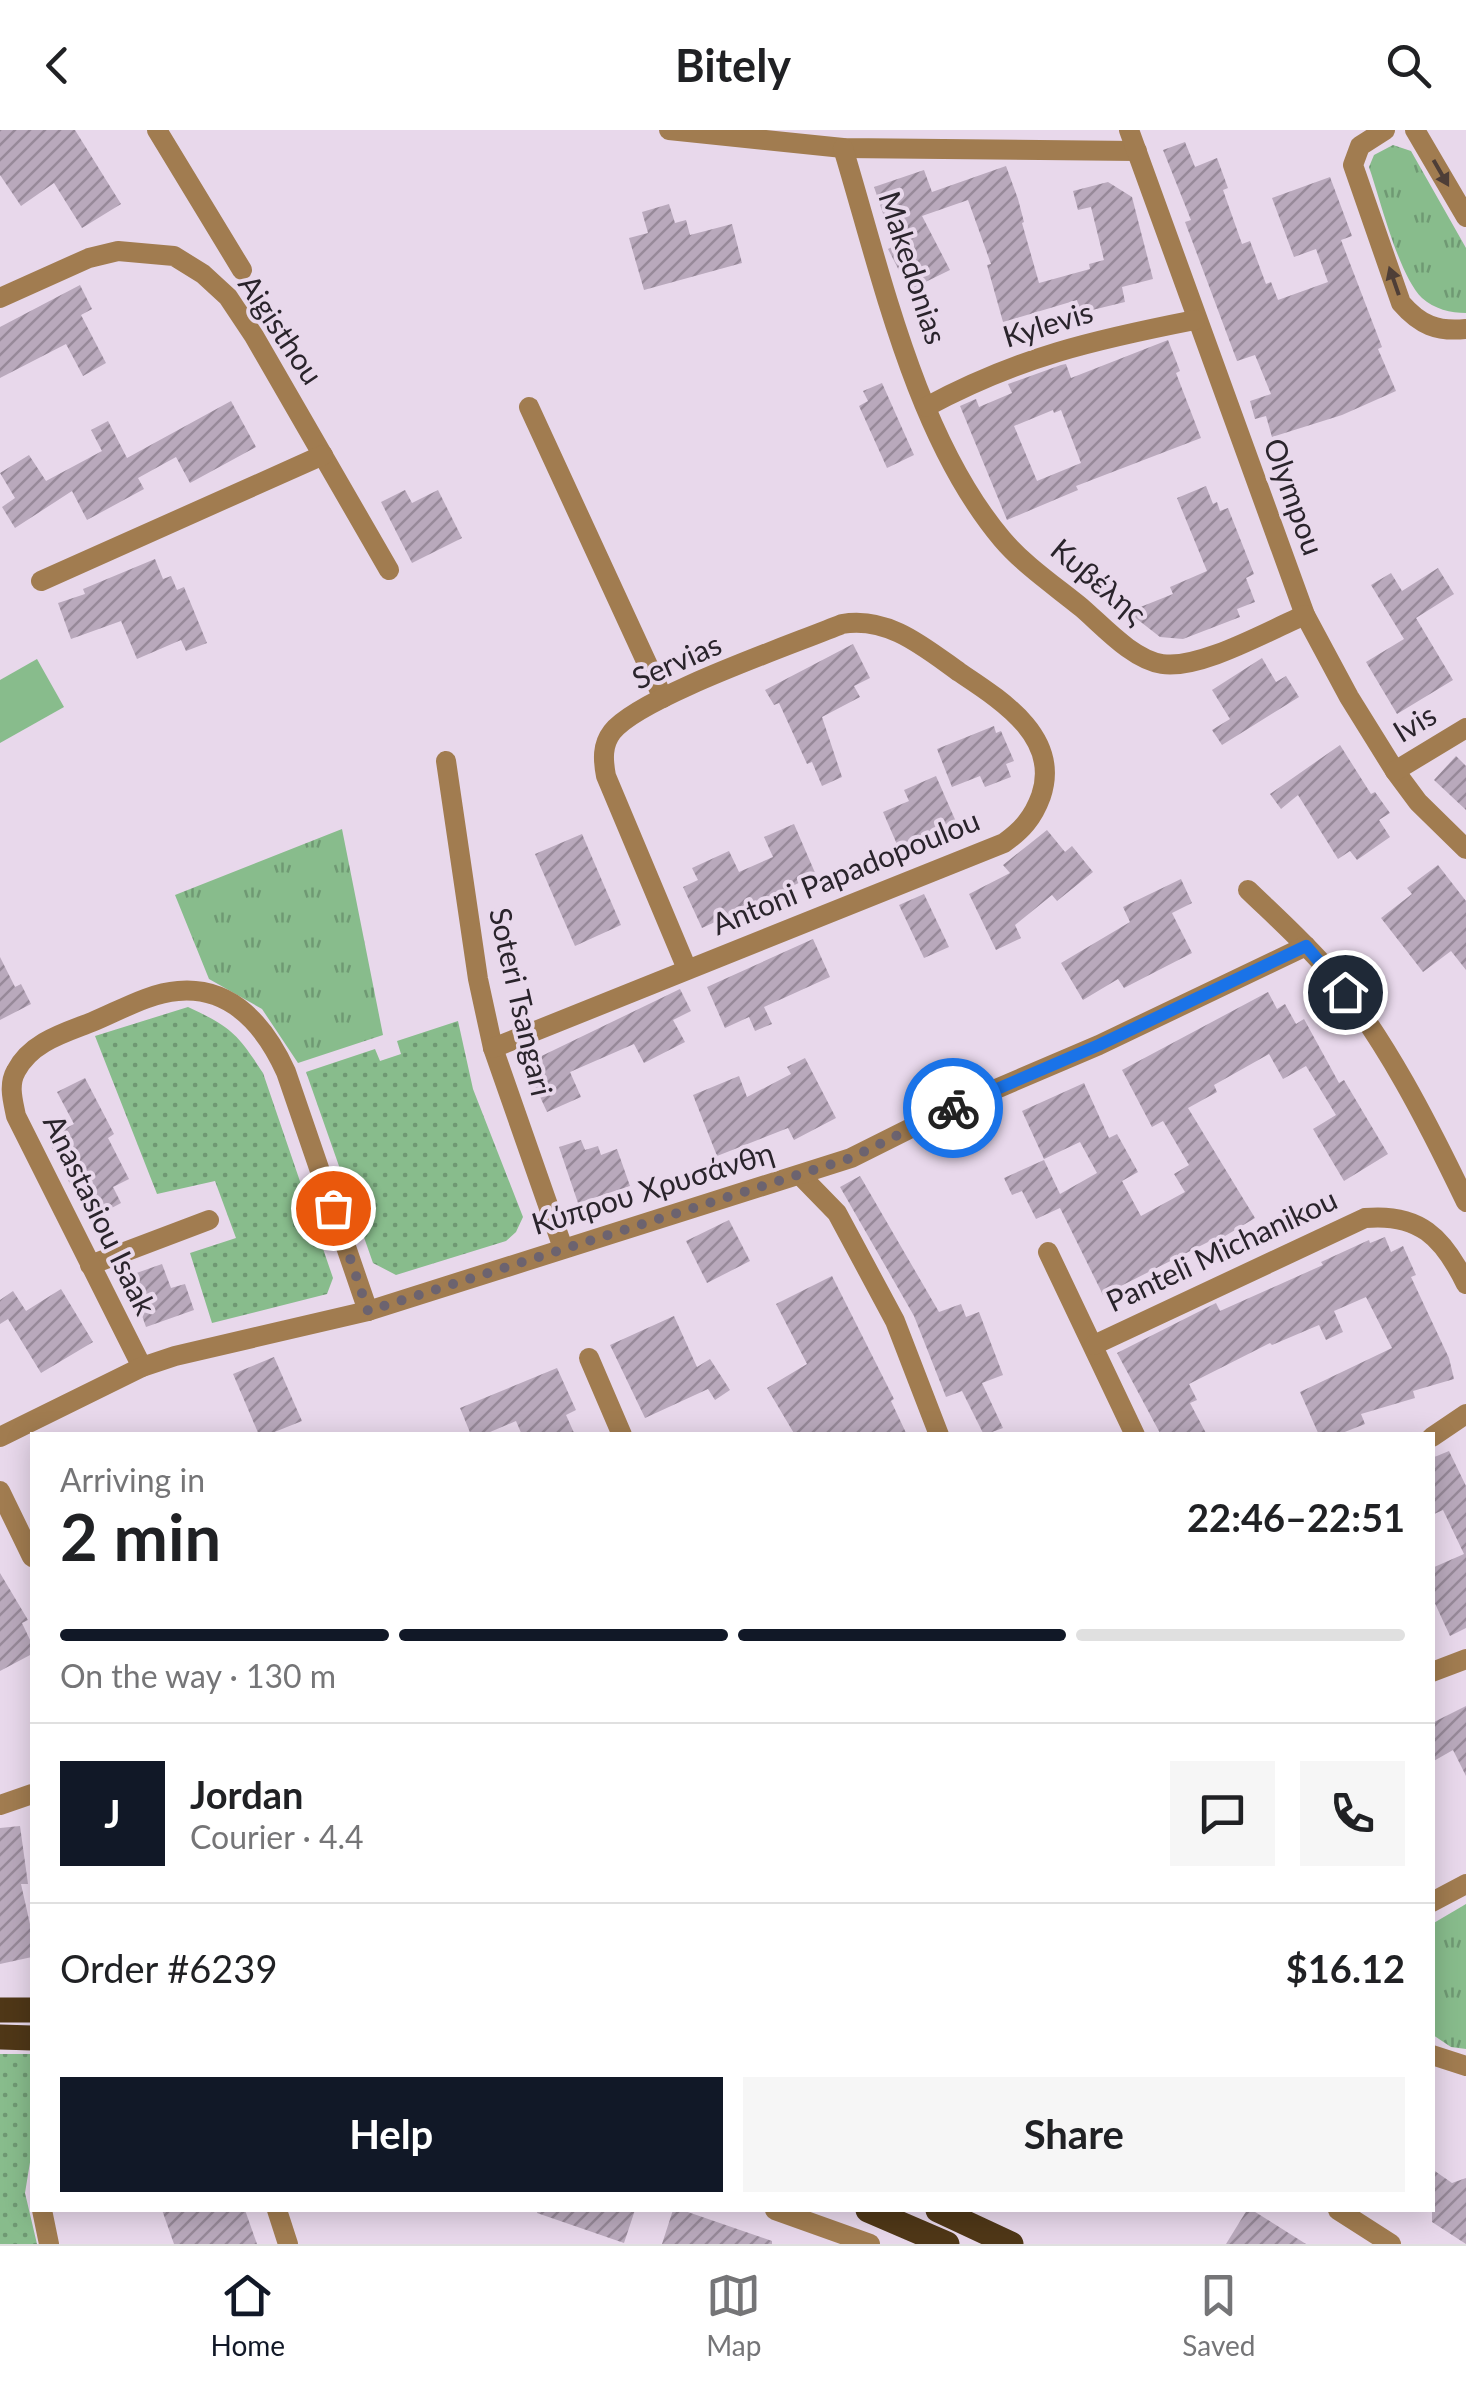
<!DOCTYPE html>
<meta charset="utf-8">
<style>
body{margin:0;font-family:Lato,sans-serif;background:#f6f6f6;color:#202124;height:100vh;display:flex;flex-direction:column;font-size:38px;white-space:nowrap}
*{box-sizing:border-box;margin:0}
p{font-size:32px;color:#757577}
.icon{flex:none;width:55px;height:55px;fill:none;stroke:currentColor;stroke-width:2;stroke-linecap:round;stroke-linejoin:round}
.map{position:relative;flex:1;overflow:hidden}
.sheet{position:absolute;left:30px;top:1302px;width:1405px;height:780px;display:flex;flex-direction:column;background:#fff;border-radius:0px;box-shadow:0 5px 25px #0003}
.sheet>*{flex:none}
.pin{position:absolute;display:grid;place-items:center;width:85px;height:85px;color:#fff;margin:-42px;border:5px solid #fff;border-radius:50%;box-shadow:0 2px 10px #0007}
.courier{position:absolute;display:grid;place-items:center;width:100px;height:100px;margin:-50px;border:8px solid #1a73e8;border-radius:50%;background:#fff;color:#222;box-shadow:0 2px 12px #0007}
.overview em{font-style:normal;font-weight:700}
.overview div{display:flex;flex-direction:column-reverse}
.overview{display:flex;align-items:center;justify-content:space-between;height:170px;padding:0 30px}
h1{font-size:65px;font-weight:700;line-height:75px}
.bar{display:grid;grid-template-columns:repeat(4,1fr);gap:15px 10px;align-content:center;height:120px;padding:0 30px}
.bar i{height:12px;border-radius:8px;background:#e0e0e0}
.bar .current{background:#111827}
.bar p{grid-column:span 4}
.line{display:flex;align-items:center;gap:25px;padding:0 30px;border-top:2px solid #e0e0e0}
.line div{flex:1}
.round{display:grid;place-items:center;flex:none;width:105px;height:105px;border-radius:0px;background:#f6f6f6}
.cta{display:flex;gap:20px;margin-top:auto;padding:20px 30px}
.cta a{flex:1;height:115px;border-radius:0px;background:#111827;color:#fff;font-size:40px;font-weight:700;line-height:115px;text-align:center}
.cta a+a{background:#f6f6f6;color:#202124}
header{display:flex;justify-content:space-between;align-items:center;height:130px;padding:0 30px;background:#fff;font-size:45px;font-weight:700}
.dock{display:flex;justify-content:space-around;align-items:center;height:140px;border-top:2px solid #e0e0e0;background:#fff;font-size:28px;color:#757577}
.dock a{display:grid;justify-items:center;gap:5px}
.dock .current{color:#111827}
.map>svg:first-child{display:block}
.grass{fill:url(#grass-dots)}
.park{fill:url(#park-tufts)}
.pitch{fill:#88bc8c}
.building{fill:url(#building-hatch);fill-rule:evenodd}
.lines{fill:none;stroke-linecap:round;stroke-linejoin:round}
.street{stroke:#a17c50;stroke-width:20}
.primary{stroke:#4f3717;stroke-width:25}
.oneway{fill:#4e3e37}
.done{stroke:#6c636f;stroke-width:10;stroke-dasharray:0 18}
.route{stroke:#1a73e8;stroke-width:12}
.labels{text-anchor:middle;stroke-width:8;stroke-linejoin:round;paint-order:stroke}
.street-label{font-size:30px;fill:#2a242c;stroke:#e8d8eb}
</style>
<header><svg class="icon" aria-label="back" viewBox="0 0 24 24"><path d="M15 5l-7 7 7 7"/></svg>Bitely<svg class="icon" aria-label="search" viewBox="0 0 24 24"><circle cx="10" cy="10" r="6"/><path d="M15 15l6 6"/></svg></header>
<div class="map">
<svg width="1466" height="2114" viewBox="0 0 1466 2114">
<defs>
<pattern id="grass-dots" width="8" height="8" patternUnits="userSpaceOnUse" patternTransform="scale(2.5)"><rect width="8" height="8" fill="#88bc8c"/><path d="M2 2h.1M6 6h.1" fill="none" stroke="#6f9973" stroke-width="1.8" stroke-linecap="round"/></pattern>
<pattern id="park-tufts" width="24" height="20" patternUnits="userSpaceOnUse" patternTransform="scale(2.5)"><rect width="24" height="20" fill="#88bc8c"/><path d="M3 7l-1-3M5 7V3M7 7l1-3M15 17l-1-3M17 17v-4M19 17l1-3" fill="none" stroke="#6f9973"/></pattern>
<pattern id="building-hatch" width="6" height="6" patternUnits="userSpaceOnUse" patternTransform="scale(2.5)"><rect width="6" height="6" fill="#b9a9bc"/><path d="M-1 1l2-2M0 6l6-6M5 7l2-2" fill="none" stroke="#978999"/></pattern>
</defs>
<rect width="100%" height="100%" fill="#e8d8eb"/>
<g class="grass">
<path d="M 188,877 C 231,897 237,903 263,943 L 333,1148 L 327,1164 L 212,1193 L 190,1123 L 236,1108 L 215,1051 L 157,1064 L 95,906 Z"/>
<path d="M 458,891 L 473,959 L 523,1087 L 516,1102 L 506,1111 L 396,1145 L 373,1133 L 306,942 L 375,919 L 380,931 L 401,924 L 397,911 Z"/>
<path d="M 0,1924 L 32,1924 L 32,2020 L 25,2063 L 37,2114 L 0,2114 Z"/>
</g>
<g class="park">
<path d="M 1393,15 L 1411,21 L 1466,118 L 1466,183 C 1451,183 1434,179 1422,168 C 1399,146 1380,69 1369,37 L 1374,25 Z"/>
<path d="M 342,699 L 383,905 L 298,933 L 262,879 L 209,849 L 175,765 Z"/>
<path d="M 1466,1774 L 1466,1919 L 1451,1917 L 1433,1905 L 1432,1794 Z"/>
</g>
<path class="pitch" d="M 37,529 L 64,577 L 0,613 L 0,550 Z"/>
<g class="building">
<path d="M 0,0 L 75,0 L 121,74 L 82,98 L 54,53 L 21,76 L 0,45 Z"/>
<path d="M 1185,12 L 1195,37 L 1217,28 L 1228,58 L 1223,60 L 1242,114 L 1250,111 L 1266,154 L 1271,152 L 1278,170 L 1328,152 L 1316,119 L 1294,127 L 1272,68 L 1330,47 L 1352,106 L 1341,110 L 1382,217 L 1378,219 L 1396,261 L 1342,285 L 1272,307 L 1266,286 L 1255,289 L 1250,271 L 1271,264 L 1255,225 L 1237,231 L 1185,92 L 1191,90 L 1163,20 Z"/>
<path d="M 1006,36 L 1018,69 L 1024,92 L 1022,93 L 1039,153 L 1090,139 L 1089,134 L 1104,130 L 1091,77 L 1078,80 L 1073,61 L 1108,52 L 1132,67 L 1153,149 L 1122,157 L 1125,172 L 1080,183 L 1077,170 L 1003,192 L 987,135 L 991,134 L 968,70 L 922,86 L 950,140 L 909,160 L 888,119 L 894,116 L 874,57 L 924,40 L 932,62 Z"/>
<path d="M 669,74 L 675,93 L 686,90 L 690,105 L 732,94 L 742,133 L 644,160 L 629,108 L 648,103 L 642,82 Z"/>
<path d="M 80,155 L 92,179 L 81,185 L 106,233 L 83,246 L 66,214 L 0,248 L 0,197 Z"/>
<path d="M 1168,210 L 1180,241 L 1176,243 L 1201,308 L 1076,356 L 1078,360 L 1007,390 L 960,276 L 976,269 L 979,277 L 1012,263 L 1008,254 L 1061,235 L 1066,234 L 1071,248 ZM 1053,280 L 1054,283 L 1061,280 L 1081,333 L 1037,351 L 1014,296 Z"/>
<path d="M 882,253 L 914,325 L 887,338 L 859,276 L 868,271 L 863,261 Z"/>
<path d="M 231,271 L 256,317 L 190,353 L 176,327 L 138,348 L 144,359 L 87,390 L 72,361 L 15,398 L 2,377 L 15,368 L 0,343 L 29,325 L 46,351 L 102,321 L 91,300 L 108,291 L 127,328 Z"/>
<path d="M 1206,356 L 1213,374 L 1217,372 L 1220,381 L 1228,378 L 1254,444 L 1246,448 L 1255,472 L 1237,479 L 1240,487 L 1183,509 L 1160,507 L 1128,482 L 1173,464 L 1170,457 L 1207,441 L 1177,368 Z"/>
<path d="M 405,360 L 412,373 L 438,360 L 462,408 L 412,433 L 381,372 Z"/>
<path d="M 155,429 L 163,449 L 171,446 L 177,460 L 184,457 L 207,513 L 186,521 L 181,510 L 137,529 L 121,491 L 71,509 L 58,473 L 85,464 L 83,459 Z"/>
<path d="M 1438,438 L 1454,464 L 1416,488 L 1453,550 L 1397,584 L 1366,532 L 1404,509 L 1371,455 L 1391,443 L 1402,461 Z"/>
<path d="M 853,514 L 870,548 L 854,556 L 860,567 L 822,587 L 842,647 L 822,656 L 812,632 L 807,634 L 779,573 L 774,575 L 765,560 Z"/>
<path d="M 1262,528 L 1276,552 L 1286,546 L 1299,567 L 1222,615 L 1212,600 L 1230,589 L 1212,560 Z"/>
<path d="M 994,596 L 996,603 L 1001,601 L 1014,631 L 1006,634 L 1011,647 L 985,657 L 980,646 L 952,657 L 937,619 Z"/>
<path d="M 1340,615 L 1371,664 L 1375,662 L 1390,683 L 1379,690 L 1390,707 L 1357,730 L 1350,721 L 1338,729 L 1298,665 L 1281,679 L 1270,664 Z"/>
<path d="M 1456,626 L 1466,636 L 1466,680 L 1434,650 Z"/>
<path d="M 936,646 L 957,694 L 899,719 L 883,682 L 909,671 L 904,660 Z"/>
<path d="M 794,694 L 816,745 L 702,798 L 683,757 L 698,750 L 692,738 L 729,721 L 739,742 L 773,727 L 764,707 Z"/>
<path d="M 1047,700 L 1065,722 L 1072,716 L 1093,742 L 1057,771 L 1052,765 L 1015,795 L 1021,808 L 996,820 L 969,764 L 1010,743 L 1003,735 Z"/>
<path d="M 582,704 L 621,795 L 575,816 L 535,724 Z"/>
<path d="M 1438,735 L 1466,771 L 1466,840 L 1451,821 L 1423,842 L 1381,788 L 1412,764 L 1407,758 Z"/>
<path d="M 1181,749 L 1192,773 L 1172,783 L 1192,823 L 1124,858 L 1118,849 L 1083,870 L 1061,833 L 1130,792 L 1123,777 Z"/>
<path d="M 924,764 L 949,817 L 924,828 L 899,775 Z"/>
<path d="M 813,809 L 830,847 L 764,877 L 772,894 L 755,901 L 749,887 L 725,898 L 707,857 Z"/>
<path d="M 0,827 L 15,857 L 21,854 L 31,874 L 0,890 Z"/>
<path d="M 680,859 L 691,881 L 673,890 L 685,912 L 644,933 L 634,914 L 570,942 L 581,967 L 547,982 L 525,934 Z"/>
<path d="M 1268,862 L 1277,879 L 1285,874 L 1296,894 L 1304,889 L 1339,953 L 1344,950 L 1388,1024 L 1344,1051 L 1313,999 L 1336,985 L 1306,936 L 1283,949 L 1269,924 L 1214,955 L 1217,962 L 1188,978 L 1255,1088 L 1215,1112 L 1214,1109 L 1103,1165 L 1060,1078 L 1036,1089 L 1022,1061 L 1012,1065 L 1004,1048 L 1044,1030 L 1060,1064 L 1097,1043 L 1080,1012 L 1044,1029 L 1022,981 L 1084,953 L 1109,1008 L 1117,1004 L 1138,1042 L 1122,1051 L 1141,1086 L 1185,1062 L 1174,1044 L 1189,1035 L 1163,991 L 1152,997 L 1122,940 Z"/>
<path d="M 805,928 L 836,988 L 794,1010 L 788,998 L 717,1026 L 693,965 L 739,946 L 747,967 L 791,944 L 787,937 Z"/>
<path d="M 85,948 L 114,1004 L 108,1008 L 129,1049 L 113,1057 L 121,1073 L 106,1081 L 98,1065 L 80,1074 L 47,1008 L 74,994 L 57,962 Z"/>
<path d="M 581,1010 L 585,1020 L 598,1016 L 601,1025 L 617,1019 L 630,1056 L 578,1073 L 559,1017 Z"/>
<path d="M 860,1046 L 939,1182 L 961,1174 L 966,1187 L 979,1182 L 1003,1245 L 982,1253 L 1003,1298 L 984,1305 L 962,1261 L 946,1267 L 914,1186 L 840,1057 Z"/>
<path d="M 729,1090 L 750,1131 L 707,1153 L 686,1111 Z"/>
<path d="M 1385,1107 L 1391,1122 L 1403,1116 L 1416,1145 L 1411,1147 L 1449,1228 L 1454,1249 L 1413,1261 L 1415,1268 L 1361,1284 L 1365,1294 L 1337,1305 L 1319,1305 L 1300,1262 L 1392,1218 L 1366,1167 L 1334,1181 L 1343,1202 L 1326,1210 L 1319,1195 L 1272,1215 L 1270,1213 L 1189,1254 L 1197,1270 L 1190,1273 L 1207,1305 L 1161,1305 L 1117,1223 L 1216,1173 L 1220,1181 L 1323,1135 L 1321,1132 L 1369,1110 L 1370,1113 Z"/>
<path d="M 162,1134 L 171,1158 L 185,1154 L 194,1180 L 146,1197 L 128,1146 Z"/>
<path d="M 832,1146 L 894,1269 L 891,1271 L 907,1305 L 795,1305 L 767,1258 L 807,1234 L 776,1174 Z"/>
<path d="M 61,1159 L 93,1212 L 41,1243 L 8,1189 L 0,1194 L 0,1170 L 13,1161 L 26,1181 Z"/>
<path d="M 674,1186 L 697,1237 L 710,1229 L 730,1260 L 715,1270 L 708,1259 L 645,1288 L 610,1215 Z"/>
<path d="M 274,1227 L 302,1291 L 267,1305 L 259,1305 L 233,1244 Z"/>
<path d="M 557,1238 L 576,1280 L 566,1285 L 575,1305 L 522,1305 L 516,1291 L 483,1305 L 471,1305 L 460,1278 Z"/>
<path d="M 1449,1321 L 1466,1356 L 1466,1498 L 1450,1506 L 1432,1467 L 1432,1438 L 1464,1424 L 1443,1380 L 1432,1385 L 1432,1328 Z"/>
<path d="M 0,1443 L 28,1490 L 22,1493 L 32,1514 L 32,1524 L 0,1541 Z"/>
<path d="M 1466,1576 L 1466,1646 L 1453,1620 L 1432,1632 L 1432,1593 Z"/>
<path d="M 20,1696 L 28,1754 L 21,1754 L 32,1803 L 32,1827 L 0,1834 L 0,1698 Z"/>
<path d="M 1432,2039 L 1452,2053 L 1466,2048 L 1466,2114 L 1432,2092 Z"/>
<path d="M 162,2080 L 245,2080 L 257,2114 L 174,2114 Z"/>
<path d="M 538,2080 L 635,2080 L 624,2113 L 537,2083 Z"/>
<path d="M 673,2080 L 682,2080 L 772,2111 L 772,2114 L 662,2114 Z"/>
<path d="M 1247,2080 L 1252,2080 L 1306,2114 L 1226,2114 Z"/>
</g>
<g class="lines">
<g class="street">
<path d="M 157,0 L 242,140"/>
<path d="M 669,0 L 843,18 L 1137,21"/>
<path d="M 1129,0 L 1305,485 L 1349,567 L 1395,641 L 1418,672 L 1466,719"/>
<path d="M 1385,0 L 1360,16 L 1353,35 L 1401,173 C 1420,195 1437,202 1466,199"/>
<path d="M 1415,0 L 1466,87"/>
<path d="M 843,18 C 881,143 916,307 1002,409 C 1024,435 1055,456 1082,478 C 1104,497 1132,529 1162,534 C 1200,540 1269,500 1305,485"/>
<path d="M 0,168 L 89,128 L 118,121 L 174,126 L 203,144 L 228,167 L 254,206 L 389,440"/>
<path d="M 529,277 L 663,568"/>
<path d="M 926,277 C 1019,227 1093,210 1195,190"/>
<path d="M 41,451 L 323,325"/>
<path d="M 446,631 L 478,849 L 493,918 L 563,1118"/>
<path d="M 1395,641 L 1466,598"/>
<path d="M 1248,760 C 1275,786 1304,812 1329,841 C 1384,906 1429,995 1466,1072"/>
<path d="M 493,918 L 1004,713 C 1022,700 1033,688 1041,666 C 1061,607 1001,570 959,542 C 924,517 888,486 842,494 C 794,514 639,567 612,602 C 602,615 603,630 606,646 L 687,839"/>
<path d="M 800,1045 L 837,1083 L 895,1191 L 939,1305"/>
<path d="M 1048,1122 L 1135,1305"/>
<path d="M 90,1135 L 209,1090"/>
<path d="M 1094,1215 L 1365,1088 C 1419,1083 1443,1107 1466,1154"/>
<path d="M 589,1228 L 622,1305"/>
<path d="M 142,1237 L 16,986 C 13,971 8,955 16,941 C 31,912 64,903 92,892 C 119,881 149,863 178,861 C 233,856 266,898 286,942 L 368,1181"/>
<path d="M 0,1307 L 142,1237 L 175,1226 L 368,1181 L 851,1028 L 947,980 L 1099,915 L 1306,816"/>
<path d="M 1432,1307 L 1466,1284"/>
<path d="M 0,1361 L 32,1427"/>
<path d="M 1432,1542 L 1466,1529"/>
<path d="M 0,1675 L 32,1664"/>
<path d="M 1432,1772 L 1466,1754"/>
<path d="M 1432,1925 L 1466,1936"/>
<path d="M 42,2080 L 49,2114"/>
<path d="M 277,2080 L 288,2114"/>
<path d="M 775,2080 L 870,2114"/>
<path d="M 1338,2080 L 1391,2114"/>
</g>
<g class="primary">
<path d="M 0,1880 L 32,1880"/>
<path d="M 0,1907 L 32,1908"/>
<path d="M 868,2080 L 947,2114"/>
<path d="M 938,2080 L 1011,2114"/>
</g>
</g>
<defs><path id="oneway-solid" d="M-6-.8H1V-3.2L6.5 0L1 3.2V.8H-6Z" transform="scale(2.5)"/></defs>
<g class="oneway">
<use href="#oneway-solid" transform="translate(1441 43) rotate(60)"/>
<use href="#oneway-solid" transform="translate(1394 151) rotate(-109)"/>
</g>
<g class="lines">
<path class="done" d="M 333,1078 L 368,1181 L 851,1028 L 953,978"/>
<path class="route" d="M 953,978 L 1099,915 L 1306,816 L 1345,862"/>
</g>
<g class="labels">
<g class="street-label">
<text transform="translate(912 138) rotate(72)" y="10">Makedonias</text>
<text transform="translate(1048 195) rotate(-17)" y="10">Kylevis</text>
<text transform="translate(280 200) rotate(56)" y="10">Aigisthou</text>
<text transform="translate(1293 367) rotate(70)" y="10">Olympou</text>
<text transform="translate(1098 452) rotate(40)" y="10">Κυβέλης</text>
<text transform="translate(677 532) rotate(-24)" y="10">Servias</text>
<text transform="translate(1415 594) rotate(-31)" y="10">Ivis</text>
<text transform="translate(846 743) rotate(-22)" y="10">Antoni Papadopoulou</text>
<text transform="translate(520 872) rotate(77)" y="10">Soteri Tsangari</text>
<text transform="translate(653 1059) rotate(-17)" y="10">Κύπρου Χρυσάνθη</text>
<text transform="translate(99 1085) rotate(64)" y="10">Anastasiou Isaak</text>
<text transform="translate(1222 1121) rotate(-25)" y="10">Panteli Michanikou</text>
</g>
</g>
</svg>
<div class="pin" style="left:333px;top:1078px;background:#ea580c"><svg class="icon" aria-label="bag" viewBox="0 0 24 24"><path d="M5 8h14l-1 12H6zM9 8a3 3 0 0 1 6 0"/></svg></div>
<div class="pin" style="left:1345px;top:862px;background:#1f2937"><svg class="icon" aria-label="home" viewBox="0 0 24 24"><path d="M3 11l9-7 9 7M6 9v11h12V9"/></svg></div>
<div class="courier" style="left:953px;top:978px"><svg class="icon" aria-label="bike" viewBox="0 0 24 24"><circle cx="6" cy="16" r="4"/><circle cx="18" cy="16" r="4"/><path d="M6 16l4-8h5l3 8M10 8l3 8H6M13 5h3"/></svg></div>
<section class="sheet">
<div class="overview"><div><h1>2 min</h1><p>Arriving in</p></div><em>22:46–22:51</em></div>
<div class="bar"><i class="current"></i><i class="current"></i><i class="current"></i><i></i><p>On the way · 130 m</p></div>
<div class="line" style="height:180px"><b class="round" style="background:#111827;color:#fff">J</b><div><b>Jordan</b><p>Courier · 4.4</p></div><a class="round"><svg class="icon" aria-label="chat" viewBox="0 0 24 24"><path d="M4 5h16v11H9l-5 4z"/></svg></a><a class="round"><svg class="icon" aria-label="phone" viewBox="0 0 24 24"><path d="M5 4h4l2 5-3 2q2 4 5 5l2-3 5 2v4C11 20 4 13 5 4z"/></svg></a></div>
<div class="line" style="height:130px"><div>Order #6239</div><b>$16.12</b></div>
<div class="cta"><a>Help</a><a>Share</a></div>
</section>
</div>
<nav class="dock">
<a class="current"><svg class="icon" aria-label="home" viewBox="0 0 24 24"><path d="M3 11l9-7 9 7M6 9v11h12V9"/></svg>Home</a>
<a><svg class="icon" aria-label="map" viewBox="0 0 24 24"><path d="M3 6l6-2 6 2 6-2v14l-6 2-6-2-6 2zM9 4v14M15 6v14"/></svg>Map</a>
<a><svg class="icon" aria-label="saved" viewBox="0 0 24 24"><path d="M7 4h10v16l-5-4-5 4z"/></svg>Saved</a>
</nav>
